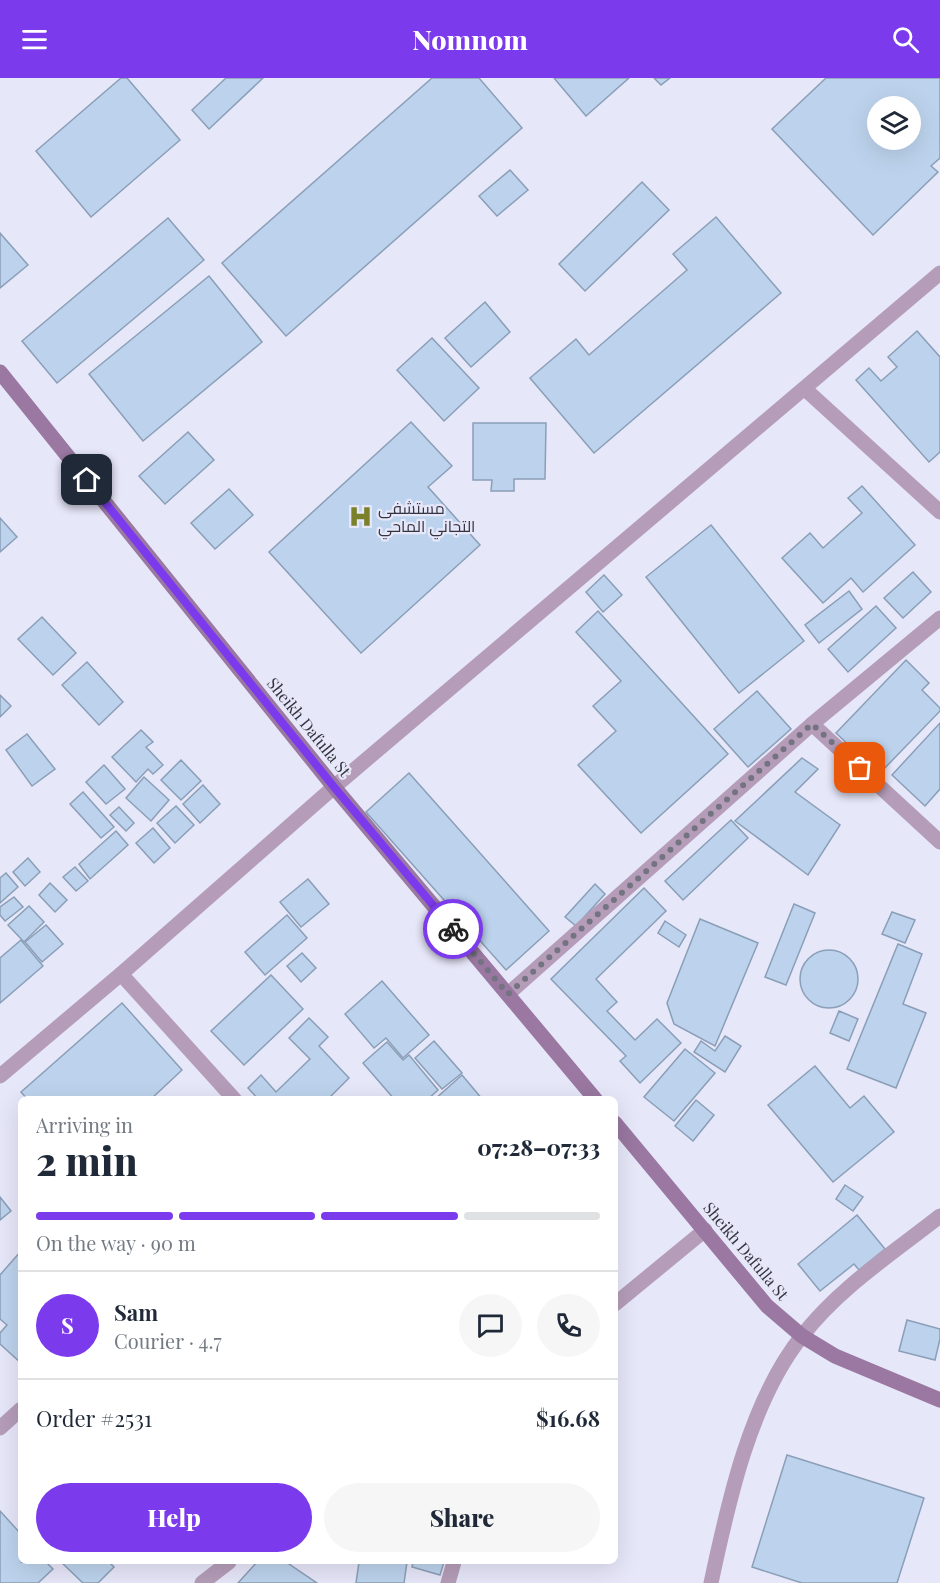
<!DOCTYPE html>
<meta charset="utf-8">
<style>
body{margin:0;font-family:"Playfair Display",Cairo,serif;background:#f6f6f7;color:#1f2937;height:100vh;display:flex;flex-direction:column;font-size:22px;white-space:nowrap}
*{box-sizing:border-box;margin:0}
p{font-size:20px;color:#747a83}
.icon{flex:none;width:33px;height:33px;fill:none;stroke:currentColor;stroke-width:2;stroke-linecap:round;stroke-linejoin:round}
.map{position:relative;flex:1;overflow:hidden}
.panel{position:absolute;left:18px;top:1018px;width:600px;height:468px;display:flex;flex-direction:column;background:#fff;border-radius:9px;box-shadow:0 6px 24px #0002}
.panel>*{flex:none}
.fabs{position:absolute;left:867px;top:18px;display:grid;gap:12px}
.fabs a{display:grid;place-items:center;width:54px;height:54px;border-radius:50%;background:#fff;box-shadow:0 6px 24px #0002;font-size:30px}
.pin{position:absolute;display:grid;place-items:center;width:51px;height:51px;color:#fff;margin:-26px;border-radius:12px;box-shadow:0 3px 9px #0006}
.courier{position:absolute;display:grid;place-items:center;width:60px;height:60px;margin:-30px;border:4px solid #7c3aed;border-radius:50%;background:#fff;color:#222;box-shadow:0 2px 8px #0007}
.headline em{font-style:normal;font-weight:800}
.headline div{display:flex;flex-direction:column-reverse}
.headline{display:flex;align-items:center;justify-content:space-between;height:102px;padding:0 18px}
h1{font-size:39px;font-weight:800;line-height:45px}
.bar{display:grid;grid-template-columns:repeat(4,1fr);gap:9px 6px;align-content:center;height:72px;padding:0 18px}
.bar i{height:8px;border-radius:4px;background:#e0e1e3}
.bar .current{background:#7c3aed}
.bar p{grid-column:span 4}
.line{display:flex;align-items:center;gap:15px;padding:0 18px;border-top:2px solid #e0e1e3}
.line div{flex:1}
.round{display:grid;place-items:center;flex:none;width:63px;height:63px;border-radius:32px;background:#f6f6f7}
.cta{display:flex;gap:12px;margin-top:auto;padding:12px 18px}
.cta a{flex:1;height:69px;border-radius:36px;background:#7c3aed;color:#fff;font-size:24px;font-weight:800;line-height:69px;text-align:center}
.cta a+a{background:#f6f6f7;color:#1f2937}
header{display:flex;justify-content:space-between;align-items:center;height:78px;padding:0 18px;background:#7c3aed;color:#fff;font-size:27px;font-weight:800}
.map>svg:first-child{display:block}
.building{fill:#bdd3ed;stroke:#8a9fb7;stroke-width:1.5;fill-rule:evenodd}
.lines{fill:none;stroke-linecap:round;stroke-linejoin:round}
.street{stroke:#b59db9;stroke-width:15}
.secondary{stroke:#9a78a1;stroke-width:15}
.done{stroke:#737381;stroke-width:6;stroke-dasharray:0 10.8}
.route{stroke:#7c3aed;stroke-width:8}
.labels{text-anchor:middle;stroke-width:4.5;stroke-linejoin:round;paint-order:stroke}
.poi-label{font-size:16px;fill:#343440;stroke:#e7e7fa;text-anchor:start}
.street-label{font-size:16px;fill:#343440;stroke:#e7e7fa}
</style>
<header><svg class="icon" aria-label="menu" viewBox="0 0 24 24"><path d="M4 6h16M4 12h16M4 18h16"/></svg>Nomnom<svg class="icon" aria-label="search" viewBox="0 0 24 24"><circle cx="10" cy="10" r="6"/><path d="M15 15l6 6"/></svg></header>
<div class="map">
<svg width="940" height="1505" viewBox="0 0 940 1505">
<rect width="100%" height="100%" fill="#e7e7fa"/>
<g class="building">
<path d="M 121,0 L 127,0 L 180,62 L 91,139 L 36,73 Z"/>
<path d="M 226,0 L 263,0 L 209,51 L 192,32 Z"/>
<path d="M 432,0 L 479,0 L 522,50 L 286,258 L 222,185 Z"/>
<path d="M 554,0 L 629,0 L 586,38 Z"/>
<path d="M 654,0 L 670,0 L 661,7 Z"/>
<path d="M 826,0 L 940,0 L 940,80 L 931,88 L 938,94 L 873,157 L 772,51 ZM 878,28 L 910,28 L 910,62 L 878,62 Z"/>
<path d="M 510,92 L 528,112 L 497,138 L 479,118 Z"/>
<path d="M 642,104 L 669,132 L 585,213 L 559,186 Z"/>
<path d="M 716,139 L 781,215 L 594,375 L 530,300 L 576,261 L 589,277 L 687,192 L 673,176 Z"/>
<path d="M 168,140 L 204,182 L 57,305 L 22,263 Z"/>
<path d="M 0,155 L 28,187 L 0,210 Z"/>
<path d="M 209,198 L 262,264 L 143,363 L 89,296 Z"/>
<path d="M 485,224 L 510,254 L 471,289 L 445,260 Z"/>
<path d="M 917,253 L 940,279 L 940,374 L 929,384 L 856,302 L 869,290 L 881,303 L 897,289 L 888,279 Z"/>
<path d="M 432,260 L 479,310 L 444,343 L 397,292 Z"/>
<path d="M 411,344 L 452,388 L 428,409 L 480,467 L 361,575 L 269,474 Z"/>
<path d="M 473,345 L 546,345 L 545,401 L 514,401 L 514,413 L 491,413 L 492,402 L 473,402 Z"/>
<path d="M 188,354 L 214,382 L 165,426 L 139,398 Z"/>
<path d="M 862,408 L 915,467 L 863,514 L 851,500 L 823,525 L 782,480 L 810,455 L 823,470 L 862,435 L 848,420 Z"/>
<path d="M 229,411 L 253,437 L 215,471 L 191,445 Z"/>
<path d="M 0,440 L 17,459 L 0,474 Z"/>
<path d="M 711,447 L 804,563 L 739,615 L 646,499 Z"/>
<path d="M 913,494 L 931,514 L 903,540 L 884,520 Z"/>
<path d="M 604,497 L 622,517 L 603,534 L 586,514 Z"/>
<path d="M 849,513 L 862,531 L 819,565 L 805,547 Z"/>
<path d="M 876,528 L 896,550 L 848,594 L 828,571 Z"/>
<path d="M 598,533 L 728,676 L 641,755 L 578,687 L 616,653 L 593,628 L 621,603 L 576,554 Z"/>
<path d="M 42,539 L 76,575 L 53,597 L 18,561 Z"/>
<path d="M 906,582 L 929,605 L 922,612 L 940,630 L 940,633 L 879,696 L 836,655 Z"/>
<path d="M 87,584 L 123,624 L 99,647 L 62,607 Z"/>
<path d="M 757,613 L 791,651 L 748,689 L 714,651 Z"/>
<path d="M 0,617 L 11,628 L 0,639 Z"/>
<path d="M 940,645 L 940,711 L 925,728 L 892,697 Z"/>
<path d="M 141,652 L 153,664 L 146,669 L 163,687 L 153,696 L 148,691 L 136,704 L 112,679 Z"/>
<path d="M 27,656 L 55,691 L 32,708 L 6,672 Z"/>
<path d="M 802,680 L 818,691 L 795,714 L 840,747 L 808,797 L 735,743 Z"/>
<path d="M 181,682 L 201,703 L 181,722 L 161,702 Z"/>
<path d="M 104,687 L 125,711 L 106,726 L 86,704 Z"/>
<path d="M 409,695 L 549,853 L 506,892 L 366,734 Z"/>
<path d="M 144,699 L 169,722 L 151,743 L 126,720 Z"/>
<path d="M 203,707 L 220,726 L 200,745 L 183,726 Z"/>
<path d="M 83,714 L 114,749 L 101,760 L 70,726 Z"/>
<path d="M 176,728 L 194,747 L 175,765 L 157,745 Z"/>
<path d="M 119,729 L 134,745 L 126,753 L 110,737 Z"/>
<path d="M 731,742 L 748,760 L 683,822 L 665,803 Z"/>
<path d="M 153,750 L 170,770 L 154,785 L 136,765 Z"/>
<path d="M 116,753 L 128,767 L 90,801 L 79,786 Z"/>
<path d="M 28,780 L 40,794 L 25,808 L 13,794 Z"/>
<path d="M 75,789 L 88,803 L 76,813 L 63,799 Z"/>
<path d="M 6,795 L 18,809 L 0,825 L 0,800 Z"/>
<path d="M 308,801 L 329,826 L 301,849 L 280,824 Z"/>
<path d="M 50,805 L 67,822 L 55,834 L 39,817 Z"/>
<path d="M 595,806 L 605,816 L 576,848 L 565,839 Z"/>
<path d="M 644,810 L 666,833 L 596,901 L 617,924 L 607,933 L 635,962 L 657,941 L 681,965 L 640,1005 L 620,983 L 626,978 L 551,901 Z"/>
<path d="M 14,819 L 23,829 L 5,843 L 0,837 L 0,829 Z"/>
<path d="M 794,826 L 815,835 L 786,907 L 765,899 Z"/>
<path d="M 29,828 L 44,844 L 24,864 L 8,847 Z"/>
<path d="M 892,834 L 915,842 L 905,865 L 882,856 Z"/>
<path d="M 287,837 L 307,860 L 265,897 L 245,874 Z"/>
<path d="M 700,841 L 758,865 L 715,968 L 674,946 L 667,925 Z"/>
<path d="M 665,843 L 686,857 L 679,869 L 658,855 Z"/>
<path d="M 46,847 L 63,866 L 42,884 L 25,864 Z"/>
<path d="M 21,862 L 43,888 L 0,925 L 0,880 Z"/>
<path d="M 898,866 L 922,876 L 903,926 L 926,935 L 896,1010 L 847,991 Z"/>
<circle cx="829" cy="901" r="29"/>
<path d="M 302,875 L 316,890 L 301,904 L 287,888 Z"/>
<path d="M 271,897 L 303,931 L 244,987 L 211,953 Z"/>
<path d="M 382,903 L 429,957 L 403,980 L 386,960 L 374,970 L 345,936 Z"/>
<path d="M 122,925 L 182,992 L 150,1022 L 28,1022 L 21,1014 Z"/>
<path d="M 839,933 L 858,941 L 849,963 L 830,955 Z"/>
<path d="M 309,940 L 328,959 L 319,968 L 349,1000 L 327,1022 L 259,1022 L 248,1010 L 261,997 L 276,1014 L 310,981 L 289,960 Z"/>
<path d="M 725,958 L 741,968 L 725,994 L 694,974 L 701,963 L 715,973 Z"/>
<path d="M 434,963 L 462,995 L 442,1011 L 415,980 Z"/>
<path d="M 387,964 L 403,982 L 409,977 L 438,1012 L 427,1022 L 395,1022 L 363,985 Z"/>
<path d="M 685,971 L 715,995 L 674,1043 L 644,1019 Z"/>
<path d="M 815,988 L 850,1030 L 864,1018 L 894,1054 L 833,1104 L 768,1027 Z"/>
<path d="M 462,997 L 483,1022 L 434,1022 Z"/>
<path d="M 696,1022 L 714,1037 L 693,1063 L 675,1048 Z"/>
<path d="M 845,1107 L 863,1119 L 853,1133 L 836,1121 Z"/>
<path d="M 0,1119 L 11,1133 L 0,1142 Z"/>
<path d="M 857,1137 L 885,1171 L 859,1192 L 854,1186 L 820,1213 L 798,1186 Z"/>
<path d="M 21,1173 L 21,1285 L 0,1266 L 0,1255 L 7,1247 L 0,1241 L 0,1197 Z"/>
<path d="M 907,1242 L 940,1251 L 940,1261 L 935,1282 L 899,1273 Z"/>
<path d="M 787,1377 L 924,1420 L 897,1505 L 802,1505 L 752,1489 Z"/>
<path d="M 0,1433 L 21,1456 L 21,1484 L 46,1484 L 53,1491 L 38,1505 L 0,1505 Z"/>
<path d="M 61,1484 L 109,1484 L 114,1489 L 98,1505 L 83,1505 Z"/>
<path d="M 257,1484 L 286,1484 L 317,1505 L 238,1505 Z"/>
<path d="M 359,1484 L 407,1484 L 404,1505 L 356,1505 Z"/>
<path d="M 413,1484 L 444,1484 L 440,1497 L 412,1489 Z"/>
</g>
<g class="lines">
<g class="street">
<path d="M 805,311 L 940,434"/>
<path d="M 812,646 L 940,764"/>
<path d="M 121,896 L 235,1022"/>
<path d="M 508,916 L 812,646 L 940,540"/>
<path d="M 0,998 L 121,896 L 334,709 L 940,195"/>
<path d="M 615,1226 L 705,1152"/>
<path d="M 0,1350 L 21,1331"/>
<path d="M 202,1505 L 229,1484"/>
<path d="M 448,1505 L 454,1484"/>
<path d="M 711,1505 C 728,1425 750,1323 802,1258 C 839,1210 893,1175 940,1138"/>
</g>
<g class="secondary">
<path d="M 0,294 L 334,709 L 596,1022"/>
<path d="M 615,1045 L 767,1228 L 802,1258 L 835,1278 L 940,1322"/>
</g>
</g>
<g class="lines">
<path class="done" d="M 453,851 L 508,916 L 812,646 L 860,690"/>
<path class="route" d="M 87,402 L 334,709 L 453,851"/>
</g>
<defs>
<symbol id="hospital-bare" viewBox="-9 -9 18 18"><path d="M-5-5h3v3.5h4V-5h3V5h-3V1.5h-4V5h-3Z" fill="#7b802b" stroke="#e7e7fa" stroke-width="2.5" paint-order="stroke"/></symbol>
</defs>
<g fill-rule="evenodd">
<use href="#hospital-bare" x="344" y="422" width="33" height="33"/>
</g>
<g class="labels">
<g class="poi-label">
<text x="378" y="436">مستشفى<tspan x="378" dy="18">التجاني الماحي</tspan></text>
</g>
<g class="street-label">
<text transform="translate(309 649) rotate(51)" y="6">Sheikh Dafulla St</text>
<text transform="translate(746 1173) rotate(50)" y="6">Sheikh Dafulla St</text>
</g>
</g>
</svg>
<div class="fabs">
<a><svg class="icon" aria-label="layers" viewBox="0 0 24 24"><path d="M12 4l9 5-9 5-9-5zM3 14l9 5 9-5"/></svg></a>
</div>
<div class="pin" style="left:860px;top:690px;background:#ea580c"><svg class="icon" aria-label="bag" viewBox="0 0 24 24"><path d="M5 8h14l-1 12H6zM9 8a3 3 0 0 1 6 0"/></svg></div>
<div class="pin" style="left:87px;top:402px;background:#1f2937"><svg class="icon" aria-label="home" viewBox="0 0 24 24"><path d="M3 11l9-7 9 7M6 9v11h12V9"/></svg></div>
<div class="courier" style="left:453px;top:851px"><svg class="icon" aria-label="bike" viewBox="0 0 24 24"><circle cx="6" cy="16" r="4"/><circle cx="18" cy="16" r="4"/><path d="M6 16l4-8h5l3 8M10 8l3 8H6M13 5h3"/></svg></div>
<section class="panel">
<div class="headline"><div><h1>2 min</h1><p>Arriving in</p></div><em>07:28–07:33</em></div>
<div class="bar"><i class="current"></i><i class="current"></i><i class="current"></i><i></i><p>On the way · 90 m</p></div>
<div class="line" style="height:108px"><b class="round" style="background:#7c3aed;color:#fff">S</b><div><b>Sam</b><p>Courier · 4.7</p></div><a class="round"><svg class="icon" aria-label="chat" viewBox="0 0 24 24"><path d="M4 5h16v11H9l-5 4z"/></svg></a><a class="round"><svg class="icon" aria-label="phone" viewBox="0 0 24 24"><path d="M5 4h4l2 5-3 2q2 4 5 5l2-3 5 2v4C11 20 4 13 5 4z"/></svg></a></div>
<div class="line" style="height:78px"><div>Order #2531</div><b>$16.68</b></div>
<div class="cta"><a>Help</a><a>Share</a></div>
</section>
</div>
